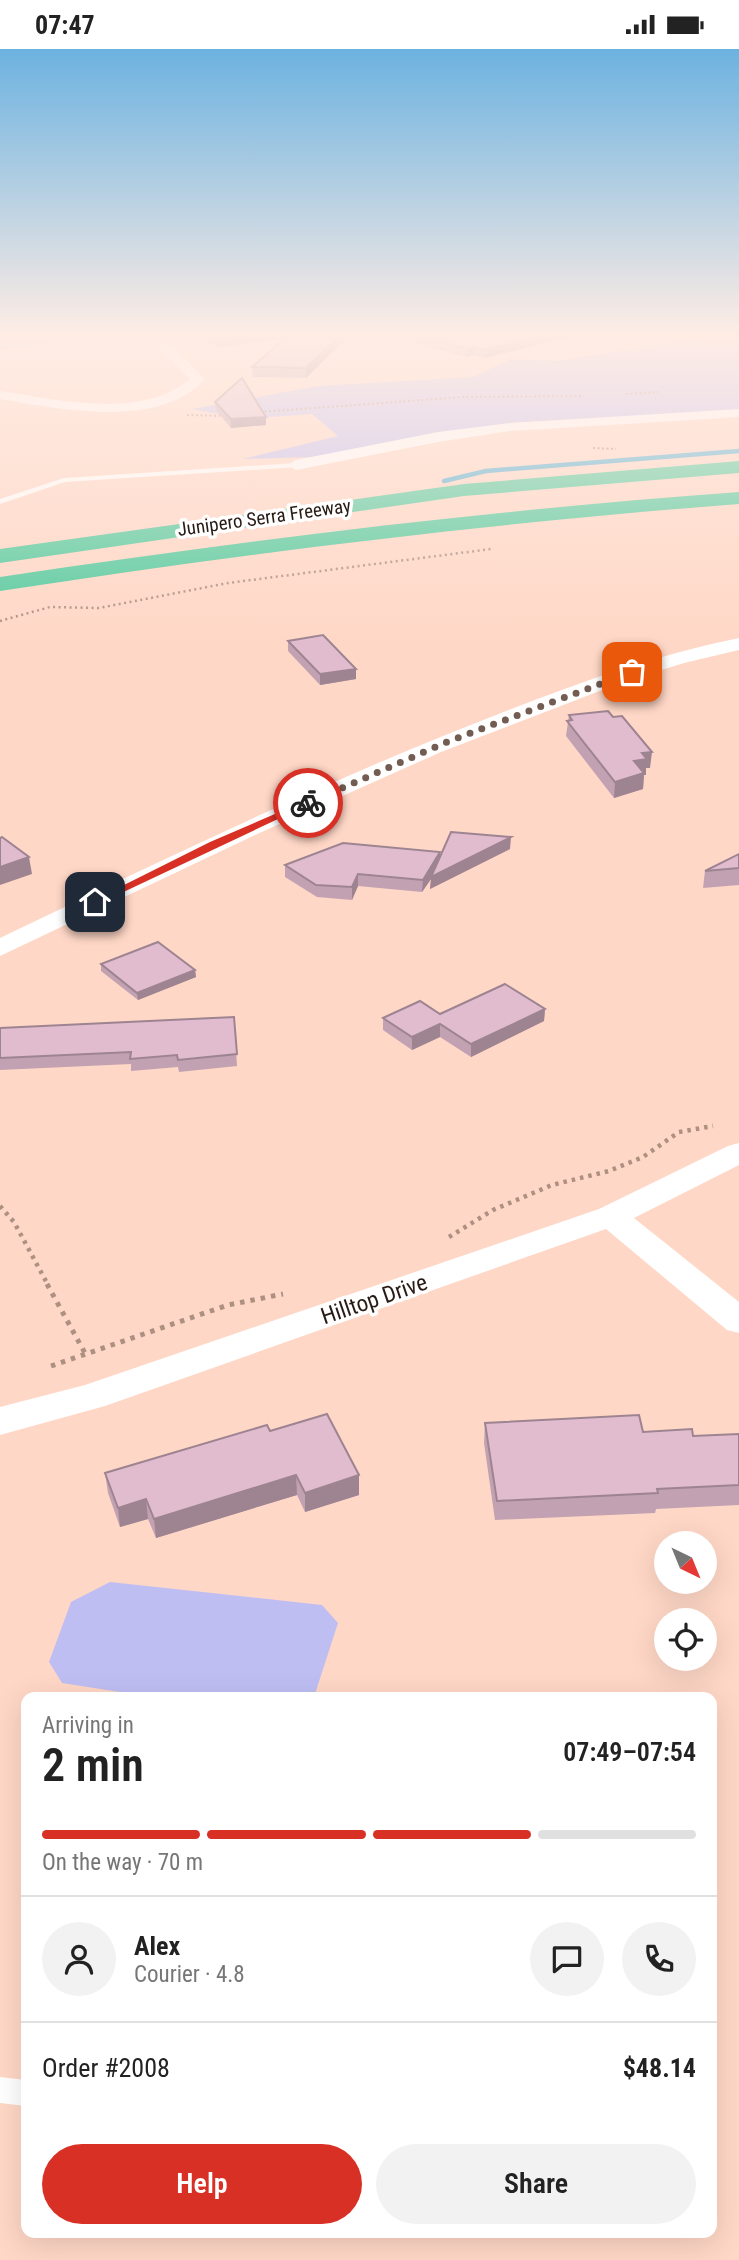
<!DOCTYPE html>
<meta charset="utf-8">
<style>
body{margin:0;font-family:"Roboto Condensed",sans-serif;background:#f2f2f2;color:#222;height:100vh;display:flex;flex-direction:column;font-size:26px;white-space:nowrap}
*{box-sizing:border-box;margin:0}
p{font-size:23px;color:#767676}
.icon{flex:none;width:38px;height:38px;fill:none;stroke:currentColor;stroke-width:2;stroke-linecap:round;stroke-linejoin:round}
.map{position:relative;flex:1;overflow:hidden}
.panel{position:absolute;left:21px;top:1643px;width:696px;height:546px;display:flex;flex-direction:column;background:#fff;border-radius:14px;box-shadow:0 7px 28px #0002}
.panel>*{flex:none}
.needle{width:46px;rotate:137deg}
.tools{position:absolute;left:654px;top:1482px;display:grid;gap:14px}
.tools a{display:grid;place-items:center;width:63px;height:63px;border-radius:50%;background:#fff;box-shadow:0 7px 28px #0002;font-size:35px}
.pin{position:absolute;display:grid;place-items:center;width:60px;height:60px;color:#fff;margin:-30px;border-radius:14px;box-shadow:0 4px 10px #0006}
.courier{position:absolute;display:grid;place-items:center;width:70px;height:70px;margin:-35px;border:5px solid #d93025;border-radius:50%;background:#fff;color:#222;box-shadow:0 2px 9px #0007}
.head em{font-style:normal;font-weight:600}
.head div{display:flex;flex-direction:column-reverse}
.head{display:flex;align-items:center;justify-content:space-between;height:119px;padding:0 21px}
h1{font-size:46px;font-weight:600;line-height:52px}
.bar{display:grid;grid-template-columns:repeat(4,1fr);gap:10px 7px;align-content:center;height:84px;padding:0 21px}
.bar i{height:9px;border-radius:5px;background:#e0e0e0}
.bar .on{background:#d93025}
.bar p{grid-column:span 4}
.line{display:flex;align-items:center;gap:18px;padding:0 21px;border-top:2px solid #e0e0e0}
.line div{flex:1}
.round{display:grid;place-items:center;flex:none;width:74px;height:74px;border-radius:37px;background:#f2f2f2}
.cta{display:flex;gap:14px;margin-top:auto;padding:14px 21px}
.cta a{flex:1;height:80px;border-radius:42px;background:#d93025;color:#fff;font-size:28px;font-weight:600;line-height:80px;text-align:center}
.cta a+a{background:#f2f2f2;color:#222}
.status{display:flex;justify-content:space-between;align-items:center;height:49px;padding:0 35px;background:#fff;direction:ltr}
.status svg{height:19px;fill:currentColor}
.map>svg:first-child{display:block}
.green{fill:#bfbef3}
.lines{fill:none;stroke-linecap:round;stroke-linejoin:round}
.stream{stroke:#53b0d3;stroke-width:4.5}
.path-far3{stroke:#ae9083;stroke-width:2;stroke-dasharray:2 2.5;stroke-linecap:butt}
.path-far2{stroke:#ae9083;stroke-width:2.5;stroke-dasharray:2 3.5;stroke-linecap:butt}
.path-far1{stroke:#ae9083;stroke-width:4.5;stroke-dasharray:3.5 5;stroke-linecap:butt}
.path{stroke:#ae9083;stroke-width:5;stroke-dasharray:4.5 6;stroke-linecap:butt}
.lane{fill:#fff;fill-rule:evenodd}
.street{fill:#fff;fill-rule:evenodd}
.highway{fill:#51ca9d;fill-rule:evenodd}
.wall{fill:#c2a2b2}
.shaded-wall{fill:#9e8491}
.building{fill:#e1bccf;stroke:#9e8491;stroke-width:2}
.route{fill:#d93025}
.done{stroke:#735c52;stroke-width:7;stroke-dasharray:0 12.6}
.labels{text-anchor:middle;stroke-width:7;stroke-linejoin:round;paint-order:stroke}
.far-street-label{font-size:19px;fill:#281a14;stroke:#fff}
.street-label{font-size:23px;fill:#281a14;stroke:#fff}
</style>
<div class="status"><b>07:47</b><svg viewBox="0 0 49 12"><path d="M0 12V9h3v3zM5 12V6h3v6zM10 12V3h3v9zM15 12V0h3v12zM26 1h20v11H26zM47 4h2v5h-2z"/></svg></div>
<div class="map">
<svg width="739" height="2211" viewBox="0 0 739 2211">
<rect width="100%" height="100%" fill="#ffd7c6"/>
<g class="green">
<path d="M 0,285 L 79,285 L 79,290 L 0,301 Z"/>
<path d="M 705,285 L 739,285 L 739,362 L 510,374 L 312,408 L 243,410 L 338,387 L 312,365 L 243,370 L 192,360 L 318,337 L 473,328 L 511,310 L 558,312 L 704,288 Z"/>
<path d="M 110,1533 L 322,1556 L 338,1574 L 314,1648 L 152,1648 L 62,1634 L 49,1613 L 71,1553 Z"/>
</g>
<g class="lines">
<path class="stream" d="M 444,432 L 486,422 L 739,402"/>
<g class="path-far3">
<path d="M 626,345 L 659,343"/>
<path d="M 260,363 L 463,348 L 583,347"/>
<path d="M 187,366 L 227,367"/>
<path d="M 593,399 L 616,400"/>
</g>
<path class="path-far2" d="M 0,572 L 50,558 L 99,559 L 228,534 L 491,500"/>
<g class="path-far1">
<path d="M 0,1157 L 14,1173 L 48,1236"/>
<path d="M 449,1188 L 493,1161 L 552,1136 L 609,1122 L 643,1108 L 679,1083 L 713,1077"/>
</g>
<g class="path">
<path d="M 47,1235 L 86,1306"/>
<path d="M 51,1317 L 228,1256 L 283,1245"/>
</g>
<g class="lane">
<path d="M 296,414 L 299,418 L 65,433 L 0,455 L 0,450 L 64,429 Z"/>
<path d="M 0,2028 L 26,2031 L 26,2057 L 0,2054 Z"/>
</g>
<g class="street">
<path d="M 155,285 L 167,285 L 166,291 L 205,330 C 160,381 59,360 0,350 L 0,342 C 58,351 141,371 190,330 L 154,295 Z"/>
<path d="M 739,360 L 739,368 L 510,382 L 438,393 L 296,421 L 288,416 L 296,411 L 438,383 L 510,374 Z"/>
<path d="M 739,589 L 739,601 L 684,614 L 623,633 L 441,703 L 255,786 L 0,907 L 0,889 C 149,817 299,745 453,683 C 546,646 640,609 739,589 Z"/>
<path d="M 739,1094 L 739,1116 L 634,1169 L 739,1253 L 739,1284 L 727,1281 L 606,1180 L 105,1357 L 0,1386 L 0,1358 L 85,1336 L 599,1160 L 728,1097 Z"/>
</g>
<g class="highway">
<path d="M 739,412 L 739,424 L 464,447 L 0,514 L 0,500 L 464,435 Z"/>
<path d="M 739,443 L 739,455 C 491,474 245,504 0,542 L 0,528 C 245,491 491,461 739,443 Z"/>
</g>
</g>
<g class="wall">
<path d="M 181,285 L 288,285 L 288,287 L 351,285 L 306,329 L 253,328 L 252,318 L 286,289 L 218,298 Z"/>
<path d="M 378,285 L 581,285 L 485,309 L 474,306 L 467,308 Z"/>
<path d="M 215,353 L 266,376 L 231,379 L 216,361 Z"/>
<path d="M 288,592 L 356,630 L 320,636 L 288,602 Z"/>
<path d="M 569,666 L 650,719 L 646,719 L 646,726 L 644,726 L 643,740 L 614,749 L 566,687 Z"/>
<path d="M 510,800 L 430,840 L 431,830 L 422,843 L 358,837 L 352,851 L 317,848 L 285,828 L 285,816 L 440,803 L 440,808 Z"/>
<path d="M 739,805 L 739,836 L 703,839 L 705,822 Z"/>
<path d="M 101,915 L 195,921 L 196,928 L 138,951 L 101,922 Z"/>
<path d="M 545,960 L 544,972 L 471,1008 L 440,988 L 412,1001 L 383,981 L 383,969 Z"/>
<path d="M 234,968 L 237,1017 L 179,1023 L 178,1018 L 131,1022 L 131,1015 L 0,1021 L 0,979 Z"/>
<path d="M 485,1374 L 643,1383 L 693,1387 L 739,1385 L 739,1456 L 656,1460 L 655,1464 L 495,1471 L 484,1394 Z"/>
<path d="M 270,1382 L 359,1426 L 359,1446 L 305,1463 L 297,1446 L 156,1489 L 148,1470 L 120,1478 L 108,1444 L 105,1424 Z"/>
</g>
<g class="shaded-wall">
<path d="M 261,285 L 288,285 L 288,289 L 218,298 L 218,291 Z"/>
<path d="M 341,285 L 351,285 L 306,329 L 306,319 Z"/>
<path d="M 549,285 L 581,285 L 485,309 L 485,301 Z"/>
<path d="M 474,298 L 474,306 L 467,308 L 468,300 Z"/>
<path d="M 266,368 L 266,376 L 231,379 L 231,370 Z"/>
<path d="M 356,620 L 356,630 L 320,636 L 320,625 Z"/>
<path d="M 652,703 L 650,719 L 646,719 L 646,726 L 644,726 L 643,740 L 614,749 L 615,733 L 642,704 Z"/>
<path d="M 511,788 L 510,800 L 430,840 L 431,830 L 422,843 L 423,831 L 440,803 L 440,815 Z"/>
<path d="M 29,808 L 32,825 L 0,836 L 0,818 Z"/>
<path d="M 358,825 L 358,837 L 352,851 L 352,838 Z"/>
<path d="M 195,921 L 196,928 L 138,951 L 137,944 Z"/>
<path d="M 545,960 L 544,972 L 471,1008 L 471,995 Z"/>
<path d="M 440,975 L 440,988 L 412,1001 L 412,988 Z"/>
<path d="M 296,1426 L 297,1446 L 156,1489 L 154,1470 Z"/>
<path d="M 359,1426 L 359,1446 L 305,1463 L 305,1444 Z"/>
<path d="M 146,1450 L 148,1470 L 120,1478 L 118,1459 Z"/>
</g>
<g class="building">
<path d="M 201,285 L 261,285 L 218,291 Z"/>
<path d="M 290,285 L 341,285 L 306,319 L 252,318 Z"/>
<path d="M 410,285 L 549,285 L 485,301 L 474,298 L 468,300 Z"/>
<path d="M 242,329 L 266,368 L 231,370 L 215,353 Z"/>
<path d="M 323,586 L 356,620 L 320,625 L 288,592 Z"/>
<path d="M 608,662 L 613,668 L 622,667 L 652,703 L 642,704 L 647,710 L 634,712 L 644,724 L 615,733 L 567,672 L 572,671 L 569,666 Z"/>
<path d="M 451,783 L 511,788 L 431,828 Z"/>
<path d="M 2,788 L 29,808 L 0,818 L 0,789 Z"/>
<path d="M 343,794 L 440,803 L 423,831 L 358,825 L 352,838 L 316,836 L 285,816 Z"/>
<path d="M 739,805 L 739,819 L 705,822 Z"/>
<path d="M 158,893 L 195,921 L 137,944 L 101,915 Z"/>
<path d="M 505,935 L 545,960 L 471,995 L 440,975 L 412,988 L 383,969 L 420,952 L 440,965 Z"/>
<path d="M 234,968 L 237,1005 L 178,1011 L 177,1006 L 130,1010 L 131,1003 L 0,1009 L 0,979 Z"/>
<path d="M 327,1365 L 359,1426 L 305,1444 L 296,1426 L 154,1470 L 146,1450 L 118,1459 L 105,1424 L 267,1376 L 270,1382 Z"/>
<path d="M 639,1366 L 643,1383 L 692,1380 L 693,1387 L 739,1385 L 739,1436 L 657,1440 L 658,1444 L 497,1452 L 485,1374 Z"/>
</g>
<linearGradient id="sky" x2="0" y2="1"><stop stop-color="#6cb2e0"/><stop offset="0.48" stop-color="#ffede5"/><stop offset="1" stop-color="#ffede5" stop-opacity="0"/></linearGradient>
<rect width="739" height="595" fill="url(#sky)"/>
<path class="route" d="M 305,752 L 312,754 L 98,855 L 90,853 L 210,793 Z"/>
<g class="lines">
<path class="done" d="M 308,754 L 447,693 L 632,623"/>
</g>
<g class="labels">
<g class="far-street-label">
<text transform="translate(264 468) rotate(-8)" y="7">Junipero Serra Freeway</text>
</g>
<g class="street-label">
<text transform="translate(374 1250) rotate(-19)" y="8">Hilltop Drive</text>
</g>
</g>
</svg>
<div class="tools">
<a><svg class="needle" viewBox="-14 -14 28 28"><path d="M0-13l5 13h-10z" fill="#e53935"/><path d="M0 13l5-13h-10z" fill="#767676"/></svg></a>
<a><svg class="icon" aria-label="locate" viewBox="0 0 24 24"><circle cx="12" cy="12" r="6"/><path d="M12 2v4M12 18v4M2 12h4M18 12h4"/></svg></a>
</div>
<div class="pin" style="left:632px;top:623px;background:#ea580c"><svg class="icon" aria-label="bag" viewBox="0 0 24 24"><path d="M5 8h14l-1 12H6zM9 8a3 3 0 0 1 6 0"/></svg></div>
<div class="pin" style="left:95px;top:853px;background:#1f2937"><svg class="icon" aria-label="home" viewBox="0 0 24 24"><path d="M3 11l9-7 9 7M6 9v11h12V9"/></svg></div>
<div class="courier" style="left:308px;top:754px"><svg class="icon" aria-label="bike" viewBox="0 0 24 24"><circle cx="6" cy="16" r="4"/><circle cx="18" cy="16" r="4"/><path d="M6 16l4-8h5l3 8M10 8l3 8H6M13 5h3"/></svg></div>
<section class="panel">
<div class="head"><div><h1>2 min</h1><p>Arriving in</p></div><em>07:49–07:54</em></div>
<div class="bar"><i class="on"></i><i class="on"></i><i class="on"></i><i></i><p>On the way · 70 m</p></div>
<div class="line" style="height:126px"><a class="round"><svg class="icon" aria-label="person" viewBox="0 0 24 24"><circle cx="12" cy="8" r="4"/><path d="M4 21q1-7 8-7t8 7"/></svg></a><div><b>Alex</b><p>Courier · 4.8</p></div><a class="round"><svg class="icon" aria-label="chat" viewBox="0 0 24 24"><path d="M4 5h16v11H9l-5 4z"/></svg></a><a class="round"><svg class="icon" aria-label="phone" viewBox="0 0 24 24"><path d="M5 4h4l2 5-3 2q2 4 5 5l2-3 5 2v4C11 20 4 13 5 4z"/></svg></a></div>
<div class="line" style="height:91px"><div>Order #2008</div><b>$48.14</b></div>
<div class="cta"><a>Help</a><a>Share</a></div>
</section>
</div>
